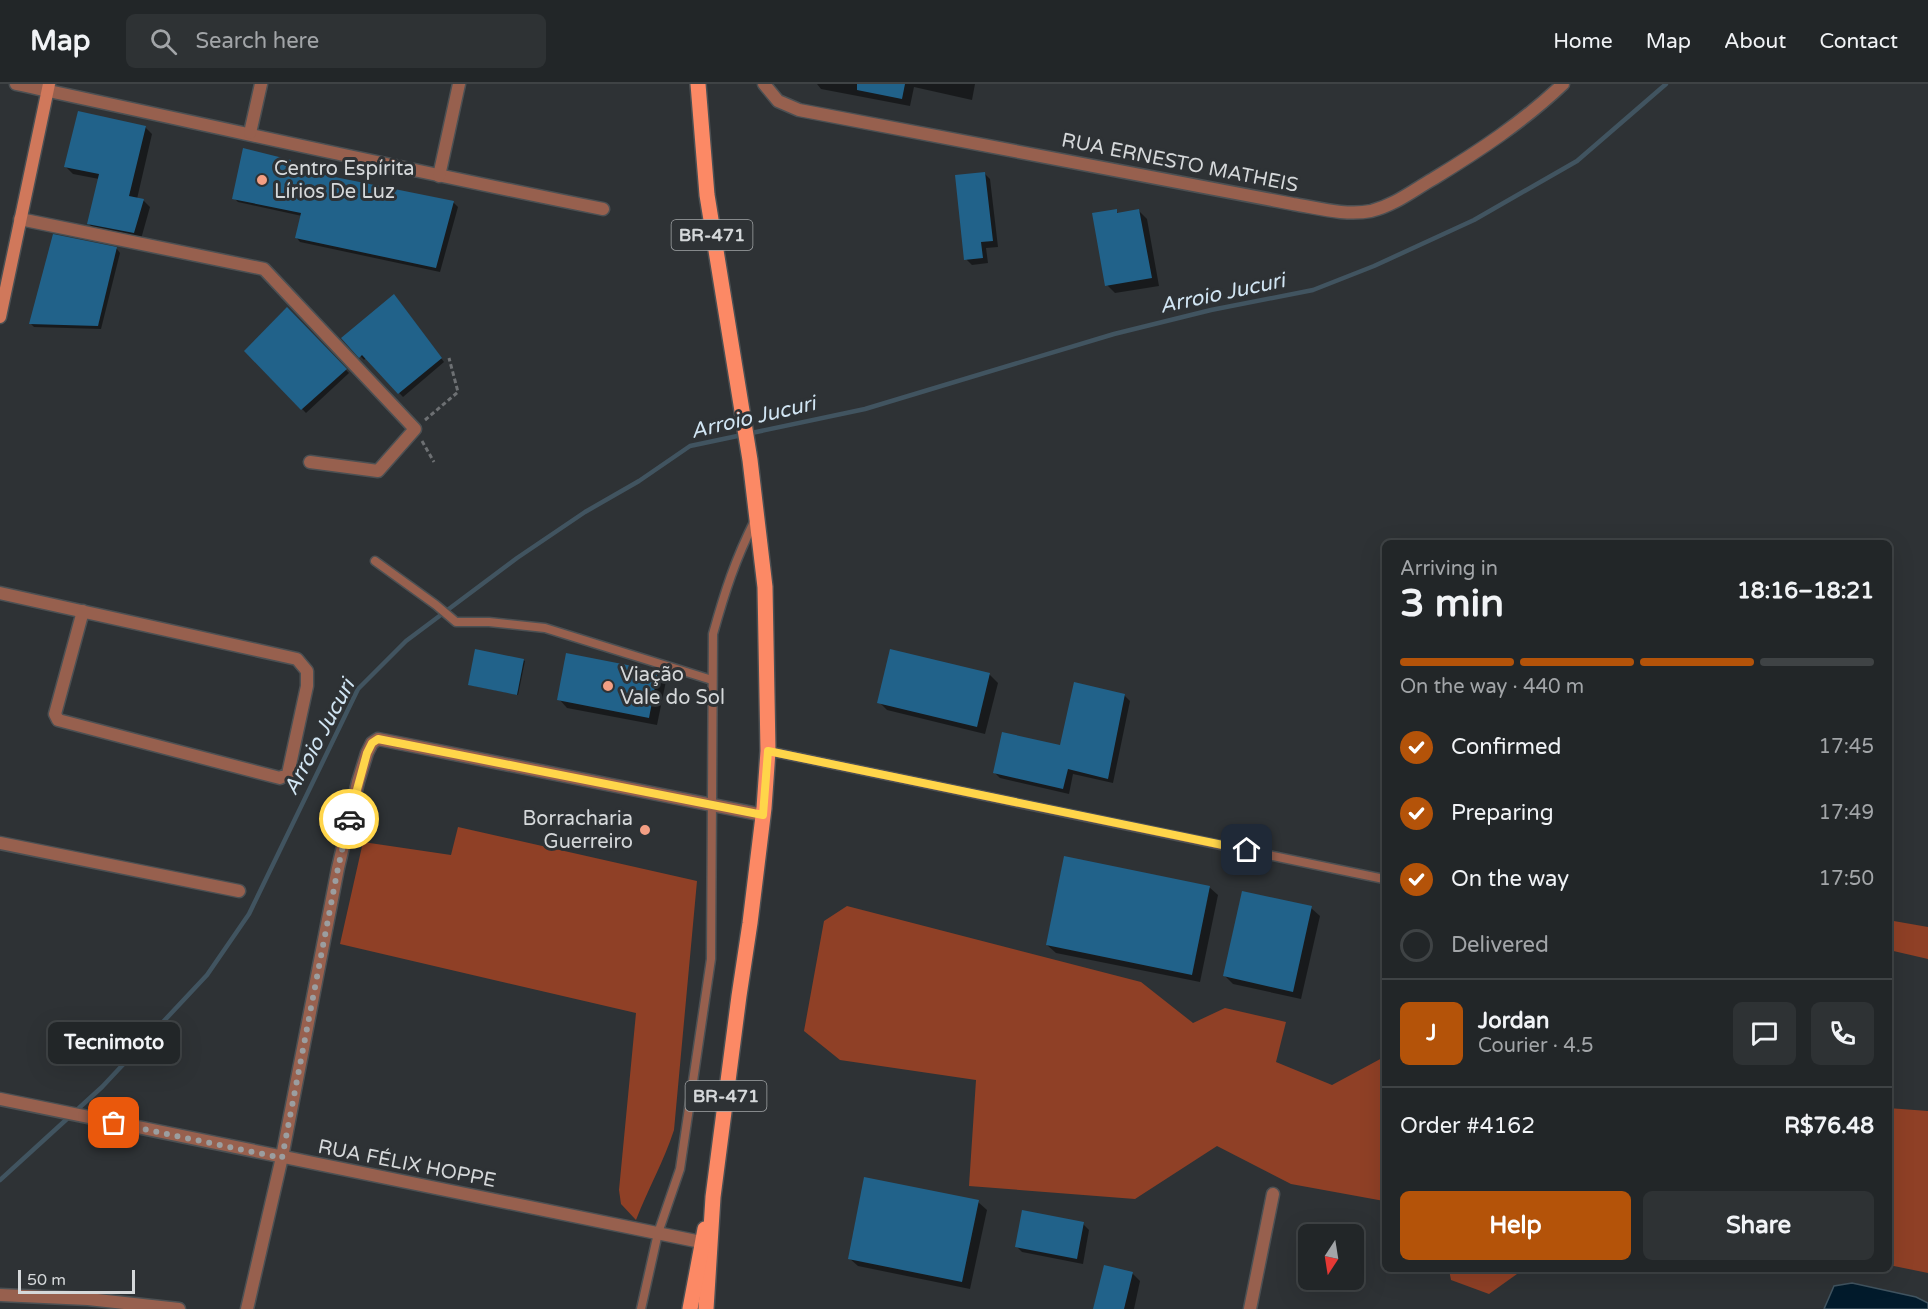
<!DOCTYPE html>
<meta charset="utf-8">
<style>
body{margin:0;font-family:"Varela Round",sans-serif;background:#2e3234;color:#f1f3f6;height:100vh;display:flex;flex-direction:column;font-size:22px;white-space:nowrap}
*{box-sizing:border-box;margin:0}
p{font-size:20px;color:#a2a5a8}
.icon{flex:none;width:33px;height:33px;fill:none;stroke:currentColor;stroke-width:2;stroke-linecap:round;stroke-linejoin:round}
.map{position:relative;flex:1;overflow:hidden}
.sheet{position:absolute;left:1382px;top:456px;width:510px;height:732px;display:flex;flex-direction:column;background:#222628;border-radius:9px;box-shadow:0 6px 24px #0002,0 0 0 2px #3f4345}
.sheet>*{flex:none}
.needle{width:39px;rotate:192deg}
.fabs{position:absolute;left:1298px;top:1140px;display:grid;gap:12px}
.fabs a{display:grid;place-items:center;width:66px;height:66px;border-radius:9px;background:#222628;box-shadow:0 6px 24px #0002,0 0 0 2px #3f4345;font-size:30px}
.scale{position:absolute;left:18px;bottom:15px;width:117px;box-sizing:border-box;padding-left:6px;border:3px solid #d5d8da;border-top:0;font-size:16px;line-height:21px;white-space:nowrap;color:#d5d8da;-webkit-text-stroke:4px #2e3235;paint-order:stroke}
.pin{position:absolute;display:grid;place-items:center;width:51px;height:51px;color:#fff;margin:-26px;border-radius:12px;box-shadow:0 3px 9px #0006}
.courier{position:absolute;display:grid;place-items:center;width:60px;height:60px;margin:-30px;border:4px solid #ffd54a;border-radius:50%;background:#fff;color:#222;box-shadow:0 2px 8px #0007}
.bubble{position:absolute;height:42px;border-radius:9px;background:#222628;box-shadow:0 6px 24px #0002,0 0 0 2px #3f4345;font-size:20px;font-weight:700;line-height:42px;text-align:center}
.overview em{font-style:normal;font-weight:700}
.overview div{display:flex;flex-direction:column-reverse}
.overview{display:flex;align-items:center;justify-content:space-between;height:102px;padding:0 18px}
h1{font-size:39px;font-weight:700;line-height:45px}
.bar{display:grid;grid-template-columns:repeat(4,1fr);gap:9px 6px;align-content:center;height:72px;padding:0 18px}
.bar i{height:8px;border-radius:4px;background:#3f4345}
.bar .on{background:#b45309}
.bar p{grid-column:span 4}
.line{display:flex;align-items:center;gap:15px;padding:0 18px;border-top:2px solid #3f4345}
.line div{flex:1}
.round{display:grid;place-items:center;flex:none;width:63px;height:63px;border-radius:9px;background:#2e3234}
ol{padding:0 18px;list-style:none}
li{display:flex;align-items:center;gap:18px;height:66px}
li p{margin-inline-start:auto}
li .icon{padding:6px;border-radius:50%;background:#b45309;color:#fff;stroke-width:4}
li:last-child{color:#a2a5a8}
li i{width:33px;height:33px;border:3px solid #3f4345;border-radius:50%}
.button{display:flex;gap:12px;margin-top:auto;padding:12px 18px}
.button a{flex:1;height:69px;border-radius:9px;background:#b45309;color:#fff;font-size:24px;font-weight:700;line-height:69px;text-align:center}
.button a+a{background:#2e3234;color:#f1f3f6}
header{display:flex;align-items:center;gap:36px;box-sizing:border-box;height:84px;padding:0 30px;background:#222628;border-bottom:2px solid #3f4345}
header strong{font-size:28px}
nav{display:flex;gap:33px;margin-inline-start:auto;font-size:21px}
.search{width:420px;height:54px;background:#2e3234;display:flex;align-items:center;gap:15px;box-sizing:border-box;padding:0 21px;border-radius:9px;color:#a2a5a8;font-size:22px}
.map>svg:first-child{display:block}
.forest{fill:#8f4026}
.water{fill:#021b2c;stroke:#415460;stroke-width:1.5}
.shadow{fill:#0007}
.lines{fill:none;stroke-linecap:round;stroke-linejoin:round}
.stream{stroke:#415460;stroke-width:4.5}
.building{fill:#21628a}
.service-casing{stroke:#4c5053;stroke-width:11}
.minor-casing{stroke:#4c5053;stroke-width:15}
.secondary-casing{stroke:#4c5053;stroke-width:15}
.primary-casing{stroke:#4c5053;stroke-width:18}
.path{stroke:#6d7073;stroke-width:3;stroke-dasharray:4.5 3;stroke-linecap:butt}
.service{stroke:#97604e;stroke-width:8}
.minor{stroke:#97604e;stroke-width:12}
.secondary{stroke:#d0785b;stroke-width:12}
.primary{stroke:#fc8965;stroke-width:15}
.done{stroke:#9b9ea0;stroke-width:6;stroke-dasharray:0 10.8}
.route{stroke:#ffd54a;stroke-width:8}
.poi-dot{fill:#f39f84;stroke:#2e3235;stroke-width:2}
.labels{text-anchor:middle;stroke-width:6;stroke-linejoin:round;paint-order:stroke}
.shield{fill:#2e3235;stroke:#a3a6a8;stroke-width:1.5}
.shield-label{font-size:18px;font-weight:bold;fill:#d5d8da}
.street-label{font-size:20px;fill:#d5d8da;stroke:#2e3235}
.poi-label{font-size:20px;fill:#d5d8da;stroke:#2e3235;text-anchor:start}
.water-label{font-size:21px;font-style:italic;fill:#d1e5f3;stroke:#2e3235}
</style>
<header>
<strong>Map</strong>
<div class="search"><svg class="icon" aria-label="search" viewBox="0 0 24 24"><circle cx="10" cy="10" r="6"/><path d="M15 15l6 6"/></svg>Search here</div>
<nav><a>Home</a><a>Map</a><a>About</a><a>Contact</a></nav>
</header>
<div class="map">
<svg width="1928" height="1225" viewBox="0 0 1928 1225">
<rect width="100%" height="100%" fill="#2e3235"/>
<g class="forest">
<path d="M 458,743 L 697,797 L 674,1046 C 664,1077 648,1105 636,1136 L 621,1120 L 619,1106 L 636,929 L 340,860 L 363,758 L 451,771 Z"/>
<path d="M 847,822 L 1141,898 L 1193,939 L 1225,924 L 1286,938 L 1276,978 L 1332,1001 L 1384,973 L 1384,1117 L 1291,1100 L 1217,1062 L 1135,1115 L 969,1102 L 976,996 L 840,976 L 804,947 L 824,837 Z"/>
<path d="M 1888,836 L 1928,843 L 1928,875 L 1889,866 Z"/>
<path d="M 1888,1024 L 1928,1027 L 1928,1189 L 1889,1181 Z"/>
<path d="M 1449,1185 L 1524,1185 L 1489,1210 L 1451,1196 Z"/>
</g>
<path class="water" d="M 1852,1199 L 1916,1213 L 1928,1219 L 1928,1225 L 1824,1225 L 1834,1202 Z"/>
<g class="shadow">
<path d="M 817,0 L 975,0 L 972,16 L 914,3 L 910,22 L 821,5 Z"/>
<path d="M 145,43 L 152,50 L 137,115 L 144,117 L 150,123 L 141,155 L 96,147 L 89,140 L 99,95 L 73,90 L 66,83 Z"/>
<path d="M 290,78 L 295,82 L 294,86 L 454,119 L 458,123 L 440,188 L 300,158 L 296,153 L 302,132 L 238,118 L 234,114 Z"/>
<path d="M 984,89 L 990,95 L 998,163 L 986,164 L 988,179 L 972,181 L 966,175 Z"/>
<path d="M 1116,127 L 1119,130 L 1139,127 L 1147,135 L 1159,202 L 1115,209 L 1107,201 Z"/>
<path d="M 55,152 L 117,165 L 120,169 L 101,245 L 34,243 L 31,240 Z"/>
<path d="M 397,215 L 444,278 L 403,313 L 366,274 L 364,276 L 343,254 Z"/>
<path d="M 287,225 L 349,289 L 306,329 L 246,267 Z"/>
<path d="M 567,571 L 658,589 L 666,597 L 657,641 L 567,624 L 559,615 Z"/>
<path d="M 523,576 L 525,577 L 518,611 L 470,601 Z"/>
<path d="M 989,590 L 998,599 L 985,650 L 887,626 L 879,618 Z"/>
<path d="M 1124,611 L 1130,617 L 1113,699 L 1073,690 L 1069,710 L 1000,694 L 994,688 L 1061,663 Z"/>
<path d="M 1209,803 L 1218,811 L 1200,898 L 1056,869 L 1047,861 Z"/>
<path d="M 1311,824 L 1320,832 L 1301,915 L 1233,900 L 1225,892 Z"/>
<path d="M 978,1118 L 987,1126 L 970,1205 L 858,1182 L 849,1174 Z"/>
<path d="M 1083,1140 L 1089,1146 L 1083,1180 L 1022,1168 L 1016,1162 Z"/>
<path d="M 1105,1183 L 1133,1190 L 1140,1197 L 1134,1225 L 1095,1225 Z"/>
</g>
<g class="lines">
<path class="stream" d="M 0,1096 L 102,1003 L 207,891 L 249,830 L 358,605 L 406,557 L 517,474 L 585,428 L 639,397 L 690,362 L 865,325 L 1114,250 L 1211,226 L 1313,206 L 1374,182 L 1474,136 L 1577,77 L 1666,0"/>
</g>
<g class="building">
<path d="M 857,0 L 905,0 L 902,15 L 857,6 Z"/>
<path d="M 78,27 L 146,42 L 129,112 L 144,115 L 134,149 L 87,140 L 99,90 L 64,83 Z"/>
<path d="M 243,64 L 291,76 L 290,84 L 454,117 L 436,184 L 295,154 L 301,129 L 232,115 Z"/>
<path d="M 985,88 L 993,157 L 981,158 L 983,174 L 964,176 L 955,91 Z"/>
<path d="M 1117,125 L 1117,129 L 1139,125 L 1152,194 L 1105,202 L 1092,129 Z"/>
<path d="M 53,150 L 117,163 L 98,242 L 29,240 Z"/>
<path d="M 394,210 L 442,274 L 398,310 L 362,271 L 359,274 L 341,254 Z"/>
<path d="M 287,223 L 347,285 L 301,326 L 244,267 Z"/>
<path d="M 475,565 L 524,575 L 517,611 L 468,601 Z"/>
<path d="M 890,565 L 990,589 L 977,643 L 877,619 Z"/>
<path d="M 566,569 L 658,587 L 649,634 L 557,616 Z"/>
<path d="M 1074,598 L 1125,610 L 1108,695 L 1068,685 L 1063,705 L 993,689 L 1002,648 L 1060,661 Z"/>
<path d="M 1064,772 L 1210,802 L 1192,891 L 1046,861 Z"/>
<path d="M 1242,807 L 1312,822 L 1293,908 L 1223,892 Z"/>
<path d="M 864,1093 L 979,1116 L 962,1198 L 848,1175 Z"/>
<path d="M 1022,1126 L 1084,1138 L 1077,1175 L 1015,1163 Z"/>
<path d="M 1104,1181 L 1133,1188 L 1124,1225 L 1093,1225 Z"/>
</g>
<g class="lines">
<defs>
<g id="service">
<path d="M 375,477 L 436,521 L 456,538 L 489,538 L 545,544 L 712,596"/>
<path d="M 768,667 L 1384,795"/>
<path d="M 641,1225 L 658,1149 L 680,1085 L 711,875 L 713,550 C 725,507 735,476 755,436"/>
</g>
<g id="minor">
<path d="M 16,0 C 212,42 407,86 603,125"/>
<path d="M 764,0 L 778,17 L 799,26 L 1293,120 C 1318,124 1346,132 1371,127 C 1395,121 1412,107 1433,95 C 1479,67 1523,38 1563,0"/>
<path d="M 250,49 L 261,0"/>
<path d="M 439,92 L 459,0"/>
<path d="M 20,135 L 264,185 L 415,345 L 378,387 L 310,378"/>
<path d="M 0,509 L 297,575 L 307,587 L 307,602 L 288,690 L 280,694 L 58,636 L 55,630 L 83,527"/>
<path d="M 0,759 L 239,807"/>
<path d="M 0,1015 L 701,1158"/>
<path d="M 0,1211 L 88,1215 L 179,1225"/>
<path d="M 247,1225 L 282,1073 L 338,784 L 358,698 L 367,669 L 372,659 L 378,655 L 763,731"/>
<path d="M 1250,1225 L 1273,1110"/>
</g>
<path id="secondary" d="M 0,233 L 49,0"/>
<g id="primary">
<path d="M 698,0 L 707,111 L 750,376 L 765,503 L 768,667 L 764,724 L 750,839 L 739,912 L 713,1113 L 706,1225"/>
<path d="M 690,1225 L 705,1145"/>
</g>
</defs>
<use href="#service" class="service-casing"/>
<use href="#minor" class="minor-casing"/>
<use href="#secondary" class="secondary-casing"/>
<use href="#primary" class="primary-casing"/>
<g class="path">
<path d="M 425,336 L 458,308 L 449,274"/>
<path d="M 422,357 L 434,378"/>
</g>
<use href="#service" class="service"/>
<use href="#minor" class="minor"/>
<use href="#secondary" class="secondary"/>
<use href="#primary" class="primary"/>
</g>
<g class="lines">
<path class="done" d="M 114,1039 L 282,1074 L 338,784 L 349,735"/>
<path class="route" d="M 349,735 L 367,669 L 372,659 L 378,655 L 763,731 L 768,667 L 1247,766"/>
</g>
<g class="poi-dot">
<circle cx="262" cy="96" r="6"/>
<circle cx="608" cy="602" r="6"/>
<circle cx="645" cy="746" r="6"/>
</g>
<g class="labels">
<g class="shield">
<rect x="671.5" y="136" width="81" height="30" rx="4.5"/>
<rect x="685.5" y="997" width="81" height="30" rx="4.5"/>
</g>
<g class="shield-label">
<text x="712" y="157">BR-471</text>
<text x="726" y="1018">BR-471</text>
</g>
<g class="street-label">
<text transform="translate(1180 78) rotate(11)" y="7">RUA ERNESTO MATHEIS</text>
<text transform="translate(407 1079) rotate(11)" y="7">RUA FÉLIX HOPPE</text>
</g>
<g class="poi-label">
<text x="274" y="91">Centro Espírita<tspan x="274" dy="23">Lírios De Luz</tspan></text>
<text x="620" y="597">Viação<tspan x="620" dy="23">Vale do Sol</tspan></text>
<text x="633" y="741" text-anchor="end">Borracharia<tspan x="633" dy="23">Guerreiro</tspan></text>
</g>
<g class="water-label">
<text transform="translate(1222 209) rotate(-12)" y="7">Arroio Jucuri</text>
<text transform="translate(753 333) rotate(-13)" y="7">Arroio Jucuri</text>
<text transform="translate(319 653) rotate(-62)" y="7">Arroio Jucuri</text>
</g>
</g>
</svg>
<div class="fabs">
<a><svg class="needle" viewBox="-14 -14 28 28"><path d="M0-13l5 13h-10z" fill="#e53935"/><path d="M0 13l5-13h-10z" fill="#a2a5a8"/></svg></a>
</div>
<div class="scale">50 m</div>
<div class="pin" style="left:114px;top:1039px;background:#ea580c"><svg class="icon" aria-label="bag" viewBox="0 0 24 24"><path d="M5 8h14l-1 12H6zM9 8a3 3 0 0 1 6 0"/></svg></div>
<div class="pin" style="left:1247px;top:766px;background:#1f2937"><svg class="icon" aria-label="home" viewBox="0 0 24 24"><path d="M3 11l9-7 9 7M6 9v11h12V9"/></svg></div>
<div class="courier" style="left:349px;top:735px"><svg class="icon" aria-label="car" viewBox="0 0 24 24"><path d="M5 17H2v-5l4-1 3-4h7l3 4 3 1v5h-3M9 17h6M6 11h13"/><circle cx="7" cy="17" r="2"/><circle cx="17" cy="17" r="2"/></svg></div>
<div class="bubble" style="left:48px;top:938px;width:132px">Tecnimoto</div>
<section class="sheet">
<div class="overview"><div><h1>3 min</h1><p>Arriving in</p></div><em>18:16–18:21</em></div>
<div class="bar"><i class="on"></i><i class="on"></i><i class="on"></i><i></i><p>On the way · 440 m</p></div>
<ol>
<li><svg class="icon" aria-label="check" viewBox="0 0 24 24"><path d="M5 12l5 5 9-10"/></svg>Confirmed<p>17:45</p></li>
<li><svg class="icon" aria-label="check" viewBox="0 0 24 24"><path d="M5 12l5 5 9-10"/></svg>Preparing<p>17:49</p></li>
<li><svg class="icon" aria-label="check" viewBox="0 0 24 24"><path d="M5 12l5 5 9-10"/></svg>On the way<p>17:50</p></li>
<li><i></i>Delivered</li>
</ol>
<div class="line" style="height:108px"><b class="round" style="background:#b45309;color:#fff">J</b><div><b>Jordan</b><p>Courier · 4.5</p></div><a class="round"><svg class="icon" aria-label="chat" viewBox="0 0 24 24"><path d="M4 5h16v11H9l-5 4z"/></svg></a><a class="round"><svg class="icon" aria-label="phone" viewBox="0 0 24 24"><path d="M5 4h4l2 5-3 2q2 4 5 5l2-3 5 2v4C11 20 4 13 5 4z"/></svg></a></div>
<div class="line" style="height:78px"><div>Order #4162</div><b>R$76.48</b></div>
<div class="button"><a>Help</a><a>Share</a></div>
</section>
</div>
